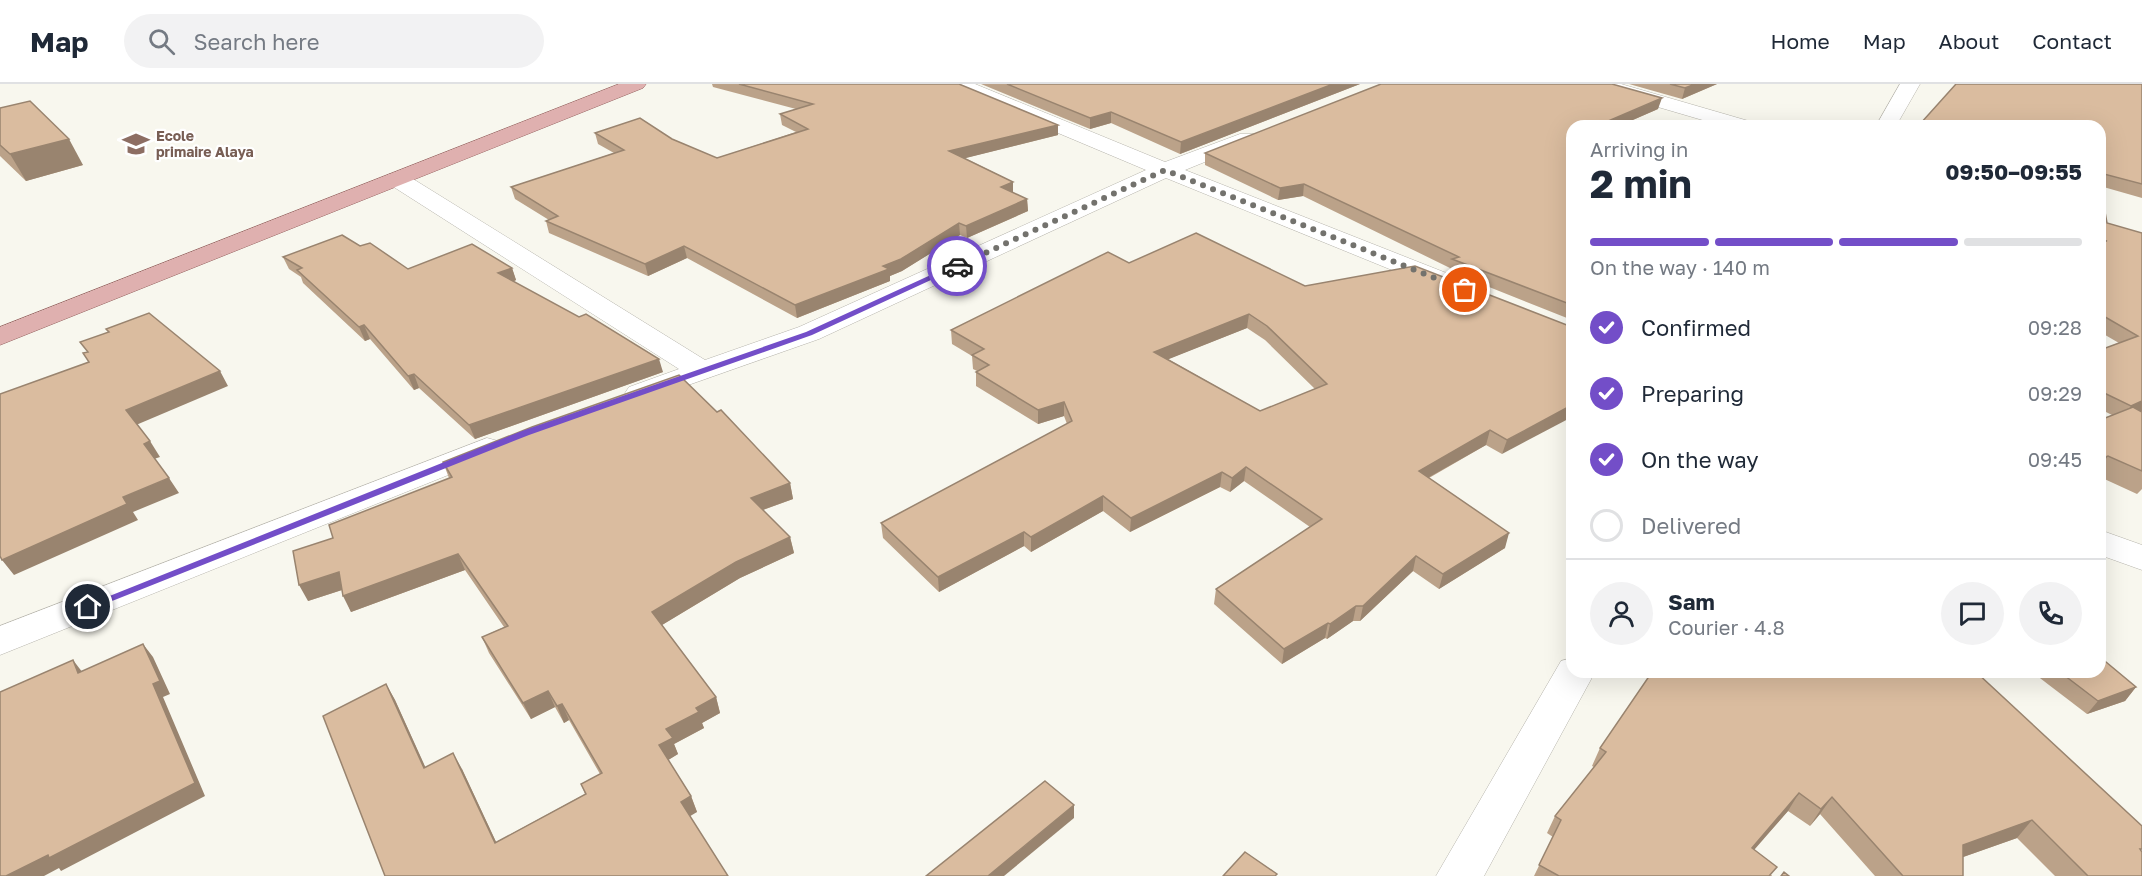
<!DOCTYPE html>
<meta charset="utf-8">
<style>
body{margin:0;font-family:"Golos Text",sans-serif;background:#f2f2f3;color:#1f2937;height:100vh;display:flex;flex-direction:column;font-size:22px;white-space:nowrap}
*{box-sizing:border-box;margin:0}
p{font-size:20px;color:#747a83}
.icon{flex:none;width:33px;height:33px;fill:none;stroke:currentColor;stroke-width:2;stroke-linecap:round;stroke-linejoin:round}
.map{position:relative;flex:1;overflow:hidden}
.details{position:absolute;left:1566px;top:36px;width:540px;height:558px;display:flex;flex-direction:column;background:#fff;border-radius:18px;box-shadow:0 6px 24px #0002}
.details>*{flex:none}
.pin{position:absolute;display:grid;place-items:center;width:51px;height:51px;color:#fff;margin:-26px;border:3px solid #fff;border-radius:50%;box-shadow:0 2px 6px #0007}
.courier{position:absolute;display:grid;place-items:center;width:60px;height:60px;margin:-30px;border:4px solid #734ec8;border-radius:50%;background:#fff;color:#222;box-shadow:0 2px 8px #0007}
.headline em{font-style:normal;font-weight:700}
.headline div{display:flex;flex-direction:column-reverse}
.headline{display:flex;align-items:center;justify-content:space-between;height:102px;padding:0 24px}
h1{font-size:39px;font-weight:700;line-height:45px}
.bar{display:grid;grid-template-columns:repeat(4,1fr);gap:9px 6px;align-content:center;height:72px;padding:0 24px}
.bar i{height:8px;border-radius:4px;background:#e0e1e3}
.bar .on{background:#734ec8}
.bar p{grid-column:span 4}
.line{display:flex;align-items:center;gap:15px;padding:0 24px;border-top:2px solid #e0e1e3}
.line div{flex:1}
.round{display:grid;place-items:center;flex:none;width:63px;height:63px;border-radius:32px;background:#f2f2f3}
ol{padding:0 24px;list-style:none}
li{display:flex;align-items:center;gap:18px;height:66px}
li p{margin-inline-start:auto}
li .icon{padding:6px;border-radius:50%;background:#734ec8;color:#fff;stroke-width:4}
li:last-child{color:#747a83}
li i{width:33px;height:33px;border:3px solid #e0e1e3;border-radius:50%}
header{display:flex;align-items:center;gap:36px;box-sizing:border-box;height:84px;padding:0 30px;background:#fff;border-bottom:2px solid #e0e1e3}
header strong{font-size:28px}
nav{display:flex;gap:33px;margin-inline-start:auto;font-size:21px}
.search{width:420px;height:54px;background:#f2f2f3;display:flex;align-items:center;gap:15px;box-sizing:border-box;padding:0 21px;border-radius:33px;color:#747a83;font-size:22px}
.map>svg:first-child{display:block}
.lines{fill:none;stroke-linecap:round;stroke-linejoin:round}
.street-casing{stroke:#b6b4ac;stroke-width:1}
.primary-casing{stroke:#93605d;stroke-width:1}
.street{fill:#fff;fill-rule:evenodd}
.primary{fill:#dfb0af;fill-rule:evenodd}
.wall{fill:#bba289;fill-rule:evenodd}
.shaded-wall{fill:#99846f}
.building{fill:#dabc9f;stroke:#99846f;stroke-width:1.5;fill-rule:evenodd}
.route{fill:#734ec8}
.done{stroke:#73726d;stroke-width:6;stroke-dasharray:0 10.8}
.labels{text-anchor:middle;stroke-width:4.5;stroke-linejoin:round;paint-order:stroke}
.far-education-label{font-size:14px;font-weight:bold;fill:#785e54;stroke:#fff;text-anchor:start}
</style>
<header>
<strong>Map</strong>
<div class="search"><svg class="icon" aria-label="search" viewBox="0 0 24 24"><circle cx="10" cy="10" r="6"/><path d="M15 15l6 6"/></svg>Search here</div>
<nav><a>Home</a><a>Map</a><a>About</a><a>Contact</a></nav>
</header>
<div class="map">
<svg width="2142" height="792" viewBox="0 0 2142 792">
<rect width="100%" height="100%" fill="#f8f7ee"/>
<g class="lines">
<defs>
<g id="street">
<path d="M 948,0 L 975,0 L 1165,78 L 1240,50 L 1254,50 L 1258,54 L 1254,58 L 1185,86 L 1459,194 L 1463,200 L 1459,206 L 1450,208 L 1441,206 L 1166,94 L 819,255 L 640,318 L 629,315 L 625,309 L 629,303 L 679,285 L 389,100 L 386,95 L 389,90 L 405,90 L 705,276 L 799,243 L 1146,86 L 951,4 Z"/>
<path d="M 1590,0 L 1621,0 L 1752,38 L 1755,42 L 1723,42 L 1593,4 Z"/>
<path d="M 1900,0 L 1920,0 L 1896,42 L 1876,42 Z"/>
<path d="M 487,354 L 498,357 L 503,364 L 498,371 L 0,571 L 0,542 Z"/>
<path d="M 2100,446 L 2142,461 L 2142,486 L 2100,471 Z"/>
<path d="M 1572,574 L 1572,588 L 1595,588 L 1484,792 L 1436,792 L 1561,577 Z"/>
</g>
<path id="primary" d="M 619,0 L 646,0 L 643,4 L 0,261 L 0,243 Z"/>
</defs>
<use href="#street" class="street-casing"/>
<use href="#primary" class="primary-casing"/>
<use href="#street" class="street"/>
<use href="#primary" class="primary"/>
</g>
<g class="wall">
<path d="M 712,0 L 959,0 L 1058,41 L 1058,51 L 965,74 L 1013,98 L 1013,109 L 1027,115 L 1028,127 L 967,154 L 960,151 L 902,187 L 890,192 L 890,197 L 797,234 L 687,174 L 648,192 L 549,149 L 546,137 L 549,136 L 515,115 L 511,103 L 614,69 L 598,60 L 595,49 L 672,55 L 717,74 L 796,48 L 782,41 L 780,30 L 796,25 L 713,3 Z"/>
<path d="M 981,0 L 1360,0 L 1180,70 L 1111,39 L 1090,45 Z"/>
<path d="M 1629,0 L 1717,0 L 1682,15 Z"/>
<path d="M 2142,0 L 2142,114 L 2100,102 L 2100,42 L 1919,42 L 1920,40 Z"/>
<path d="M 0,24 L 83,81 L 26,97 L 0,72 Z"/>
<path d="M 1658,25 L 1619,42 L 1572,42 L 1572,236 L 1449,187 L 1450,184 L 1303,112 L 1278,116 L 1205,81 L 1205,69 Z"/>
<path d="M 2100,125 L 2107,139 L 2142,149 L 2140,327 L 2142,328 L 2142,405 L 2137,410 L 2100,393 L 2100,336 L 2112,331 L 2100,325 L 2100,266 L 2119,259 L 2100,248 Z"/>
<path d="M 360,162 L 408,185 L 512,184 L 516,196 L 513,198 L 663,288 L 475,355 L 419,304 L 414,306 L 370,255 L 365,257 L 303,199 L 301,193 L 289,185 L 283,173 Z"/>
<path d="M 1129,179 L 1305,202 L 1572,243 L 1502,370 L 1486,361 L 1429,394 L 1505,464 L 1439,505 L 1413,487 L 1360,537 L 1353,537 L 1327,555 L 1325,554 L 1282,580 L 1214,520 L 1216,505 L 1310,443 L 1244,397 L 1230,408 L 1220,403 L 1130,448 L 1103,427 L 1031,468 L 1024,462 L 939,508 L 883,454 L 881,439 L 1067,340 L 1064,332 L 1038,340 L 976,302 L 976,288 L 977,287 L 973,285 L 972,272 L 952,260 L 951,246 ZM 1247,244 L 1265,256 L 1315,305 L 1260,327 L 1168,275 Z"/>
<path d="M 443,378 L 790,399 L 793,415 L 763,426 L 790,453 L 794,469 L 740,494 L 662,541 L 716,613 L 720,629 L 702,639 L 704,644 L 674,660 L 678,670 L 668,676 L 691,712 L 697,728 L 385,792 L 386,600 L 395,616 L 425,683 L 462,685 L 496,758 L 585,710 L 581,700 L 600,690 L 569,636 L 564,639 L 555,623 L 531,635 L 489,569 L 482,553 L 504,543 L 465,486 L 351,528 L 342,506 L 308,517 L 333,454 L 449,394 Z"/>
<path d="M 1976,588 L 2142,792 L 2055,792 L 2017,754 L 1963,773 L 1963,792 L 1875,792 L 1820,730 L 1810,742 L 1788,727 L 1754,765 L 1772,792 L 1534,792 L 1553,753 L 1547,749 L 1555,732 L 1594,683 L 1592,682 L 1600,664 Z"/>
<path d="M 2032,588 L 2100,588 L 2136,603 L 2125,617 L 2087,630 Z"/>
</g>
<g class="shaded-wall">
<path d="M 1333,0 L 1360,0 L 1180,70 L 1181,58 Z"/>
<path d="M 1695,0 L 1717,0 L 1682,15 L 1685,4 Z"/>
<path d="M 1662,14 L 1658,25 L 1619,42 L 1604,42 L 1606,38 Z"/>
<path d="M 1111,28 L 1111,39 L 1090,45 L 1090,34 Z"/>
<path d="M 1058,41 L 1058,51 L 950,78 L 949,67 Z"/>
<path d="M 69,55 L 83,81 L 26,97 L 10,70 Z"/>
<path d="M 1013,98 L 1013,109 L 1001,103 Z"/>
<path d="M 1304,100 L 1303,112 L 1278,116 L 1280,104 Z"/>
<path d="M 1027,115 L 1028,127 L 967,154 L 966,142 Z"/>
<path d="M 959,139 L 960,151 L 902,187 L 890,192 L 890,197 L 797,234 L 795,221 L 883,182 Z"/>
<path d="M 684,162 L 687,174 L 648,192 L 645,180 Z"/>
<path d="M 512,184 L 516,196 L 503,202 L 498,189 Z"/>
<path d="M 1249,230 L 1247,244 L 1154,281 L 1154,268 Z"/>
<path d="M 364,241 L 370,255 L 365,257 L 359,243 Z"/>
<path d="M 659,275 L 663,288 L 475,355 L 469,341 Z"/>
<path d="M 220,287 L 228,302 L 136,341 L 126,326 Z"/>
<path d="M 414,290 L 419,304 L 414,306 L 408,292 Z"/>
<path d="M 2142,317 L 2142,327 L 2121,336 L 2131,322 Z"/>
<path d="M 1064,318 L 1064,332 L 1038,340 L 1038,326 Z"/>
<path d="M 1572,321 L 1572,333 L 1502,370 L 1507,356 Z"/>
<path d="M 1490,346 L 1486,361 L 1415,401 L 1419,387 Z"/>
<path d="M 150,357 L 160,373 L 154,375 L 144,360 Z"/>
<path d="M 2108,372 L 2100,383 L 2100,375 Z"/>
<path d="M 1246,383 L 1244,397 L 1230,408 L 1232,394 Z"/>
<path d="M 1222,388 L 1220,403 L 1130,448 L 1131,434 Z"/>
<path d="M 169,394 L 179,409 L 133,428 L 138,436 L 14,491 L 2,476 L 123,413 Z"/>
<path d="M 790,399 L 793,415 L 754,429 L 751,414 Z"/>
<path d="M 1103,412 L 1103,427 L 1031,468 L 1031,453 Z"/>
<path d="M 1024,448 L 1024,462 L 939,508 L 938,493 Z"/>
<path d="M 1509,449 L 1505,464 L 1439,505 L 1443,490 Z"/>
<path d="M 790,453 L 794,469 L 740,494 L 657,544 L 652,528 L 736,478 Z"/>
<path d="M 458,470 L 465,486 L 351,528 L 343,512 Z"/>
<path d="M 1416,472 L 1413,487 L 1360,537 L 1363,522 Z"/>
<path d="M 339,488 L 348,504 L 308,517 L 299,501 Z"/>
<path d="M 1356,522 L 1353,537 L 1327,555 L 1330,540 Z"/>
<path d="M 1328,539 L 1325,554 L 1282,580 L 1284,565 Z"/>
<path d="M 143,560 L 153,573 L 170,610 L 163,613 L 205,712 L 61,787 L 59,784 L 44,792 L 6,792 L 48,771 L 153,600 Z"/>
<path d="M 73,576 L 83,589 L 78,589 Z"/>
<path d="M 386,600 L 395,616 L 433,700 L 424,684 Z"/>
<path d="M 2136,603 L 2125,617 L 2087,630 L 2098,617 Z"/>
<path d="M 548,607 L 555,623 L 531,635 L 523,619 Z"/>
<path d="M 716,613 L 720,629 L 702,639 L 704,644 L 674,660 L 678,670 L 665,678 L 659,661 L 666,645 L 696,624 Z"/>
<path d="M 562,620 L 569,636 L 564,639 L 557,622 Z"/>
<path d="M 453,669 L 462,685 L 504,775 L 495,759 Z"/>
<path d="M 1799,709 L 1788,727 L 1741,781 L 1752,764 Z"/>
<path d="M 691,712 L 697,728 L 687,734 L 681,718 Z"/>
<path d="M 1832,713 L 1820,730 L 1810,742 L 1821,725 Z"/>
<path d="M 1074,721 L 1074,734 L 1004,792 L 988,792 Z"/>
<path d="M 2032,736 L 2017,754 L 1949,778 L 1963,761 Z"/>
</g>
<g class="building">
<path d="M 739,0 L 959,0 L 1058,41 L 949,67 L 1013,98 L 1001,103 L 1027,115 L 966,142 L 959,139 L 901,175 L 883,182 L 889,185 L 795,221 L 684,162 L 645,180 L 546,137 L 558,132 L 511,103 L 624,66 L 595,49 L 640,34 L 672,55 L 717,74 L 808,45 L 780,30 L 813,20 Z"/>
<path d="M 1007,0 L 1333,0 L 1181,58 L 1111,28 L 1090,34 Z"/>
<path d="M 1381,0 L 1612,0 L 1662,14 L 1606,38 L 1617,42 L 1572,42 L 1572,221 L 1452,175 L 1459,173 L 1304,100 L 1280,104 L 1205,69 Z"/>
<path d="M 1670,0 L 1695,0 L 1685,4 Z"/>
<path d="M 1956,0 L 2142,0 L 2142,100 L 2100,89 L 2100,42 L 1929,42 L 1920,40 Z"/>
<path d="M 30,17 L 69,55 L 10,70 L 0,61 L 0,24 Z"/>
<path d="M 2100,125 L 2105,128 L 2107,139 L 2142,149 L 2142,317 L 2131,322 L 2100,307 L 2100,266 L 2138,252 L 2100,230 L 2100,158 L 2107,157 L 2100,155 Z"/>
<path d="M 1196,149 L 1305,202 L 1415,182 L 1572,243 L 1572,321 L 1507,356 L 1490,346 L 1419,387 L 1509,449 L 1443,490 L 1416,472 L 1363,522 L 1356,522 L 1330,540 L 1328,539 L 1284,565 L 1216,505 L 1322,435 L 1246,383 L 1232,394 L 1222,388 L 1131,434 L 1103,412 L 1031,453 L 1024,448 L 938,493 L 881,439 L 1072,337 L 1064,318 L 1038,326 L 976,288 L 989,281 L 972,271 L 984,265 L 951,246 L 1108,168 L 1129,179 ZM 1249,230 L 1267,242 L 1327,300 L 1260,327 L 1154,268 Z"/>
<path d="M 342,151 L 360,162 L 370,159 L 408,185 L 472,160 L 512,184 L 498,189 L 579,233 L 586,230 L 659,275 L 469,341 L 414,290 L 408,292 L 364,241 L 359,243 L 297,186 L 302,184 L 283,173 Z"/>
<path d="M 149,229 L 220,287 L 126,326 L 150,357 L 144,360 L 169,394 L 123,413 L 127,420 L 2,476 L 0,472 L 0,310 L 89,278 L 83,269 L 88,268 L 80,258 L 109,248 L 106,245 Z"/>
<path d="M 679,291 L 717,328 L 721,326 L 790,399 L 751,414 L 790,453 L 736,478 L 652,528 L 716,613 L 696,624 L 699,628 L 666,645 L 673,654 L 659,661 L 691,712 L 681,718 L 728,792 L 385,792 L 323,632 L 386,600 L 424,684 L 453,669 L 495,759 L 586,710 L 581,700 L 602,689 L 562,620 L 557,622 L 548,607 L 523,619 L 482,553 L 508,542 L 458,470 L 343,512 L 339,488 L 299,501 L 293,467 L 333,454 L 329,441 L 452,393 L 443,378 L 532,343 Z"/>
<path d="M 2133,323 L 2142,328 L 2142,387 L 2108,372 L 2100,375 L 2100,336 Z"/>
<path d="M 143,560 L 160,597 L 153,600 L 195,699 L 49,774 L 48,771 L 6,792 L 0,792 L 0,608 L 73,576 L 78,589 Z"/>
<path d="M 2100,573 L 2136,603 L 2098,617 L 2060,588 L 2100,588 Z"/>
<path d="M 1652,588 L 1976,588 L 2142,742 L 2142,765 L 2140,765 L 2142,768 L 2142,792 L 2088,792 L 2032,736 L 1963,761 L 1963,792 L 1903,792 L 1832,713 L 1821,725 L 1799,709 L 1752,764 L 1777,783 L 1769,792 L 1559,792 L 1539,781 L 1561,736 L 1555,732 L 1606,668 L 1600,664 Z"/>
<path d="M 1045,697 L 1074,721 L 988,792 L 926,792 Z"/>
<path d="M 1245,768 L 1277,790 L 1275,792 L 1223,792 Z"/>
<path d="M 1784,788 L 1789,792 L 1781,792 Z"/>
</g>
<path class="route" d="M 957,179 L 959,183 L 812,251 L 529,351 L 92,525 L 84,525 L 82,523 L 522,347 L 806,248 Z"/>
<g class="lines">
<path class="done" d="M 957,182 L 1165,86 L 1465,206"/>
</g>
<defs>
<symbol id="school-bare" viewBox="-9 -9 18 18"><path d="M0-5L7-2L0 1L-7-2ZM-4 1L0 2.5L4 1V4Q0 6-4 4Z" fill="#8d6e63" stroke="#fff" stroke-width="2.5" paint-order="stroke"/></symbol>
</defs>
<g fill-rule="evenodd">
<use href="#school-bare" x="117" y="41" width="38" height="38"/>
</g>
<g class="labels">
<g class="far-education-label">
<text x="156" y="57">Ecole<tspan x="156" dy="16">primaire Alaya</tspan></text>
</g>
</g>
</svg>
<div class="pin" style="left:1465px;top:206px;background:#ea580c"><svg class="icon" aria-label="bag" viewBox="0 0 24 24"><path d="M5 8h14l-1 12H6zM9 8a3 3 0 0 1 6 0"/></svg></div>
<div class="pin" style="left:88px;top:523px;background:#1f2937"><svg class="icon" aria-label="home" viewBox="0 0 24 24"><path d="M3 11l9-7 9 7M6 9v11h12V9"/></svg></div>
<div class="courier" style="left:957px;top:182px"><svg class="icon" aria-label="car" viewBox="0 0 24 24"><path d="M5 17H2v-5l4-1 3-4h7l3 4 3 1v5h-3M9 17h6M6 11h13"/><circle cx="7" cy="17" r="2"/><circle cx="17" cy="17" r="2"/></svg></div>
<section class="details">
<div class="headline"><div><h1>2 min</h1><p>Arriving in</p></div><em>09:50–09:55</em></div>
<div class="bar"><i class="on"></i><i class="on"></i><i class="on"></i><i></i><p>On the way · 140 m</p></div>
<ol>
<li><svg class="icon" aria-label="check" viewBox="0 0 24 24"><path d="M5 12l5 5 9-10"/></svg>Confirmed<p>09:28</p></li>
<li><svg class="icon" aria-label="check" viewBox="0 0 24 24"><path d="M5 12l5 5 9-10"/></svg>Preparing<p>09:29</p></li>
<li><svg class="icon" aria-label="check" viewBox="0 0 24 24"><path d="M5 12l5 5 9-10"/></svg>On the way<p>09:45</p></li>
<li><i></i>Delivered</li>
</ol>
<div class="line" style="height:108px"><a class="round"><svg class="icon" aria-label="person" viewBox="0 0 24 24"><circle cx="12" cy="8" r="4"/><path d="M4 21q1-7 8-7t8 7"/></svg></a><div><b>Sam</b><p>Courier · 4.8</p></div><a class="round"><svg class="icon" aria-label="chat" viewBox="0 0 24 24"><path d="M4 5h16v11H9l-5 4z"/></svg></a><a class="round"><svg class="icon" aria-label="phone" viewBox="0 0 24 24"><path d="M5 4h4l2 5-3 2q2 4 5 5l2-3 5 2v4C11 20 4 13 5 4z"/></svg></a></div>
</section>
</div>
